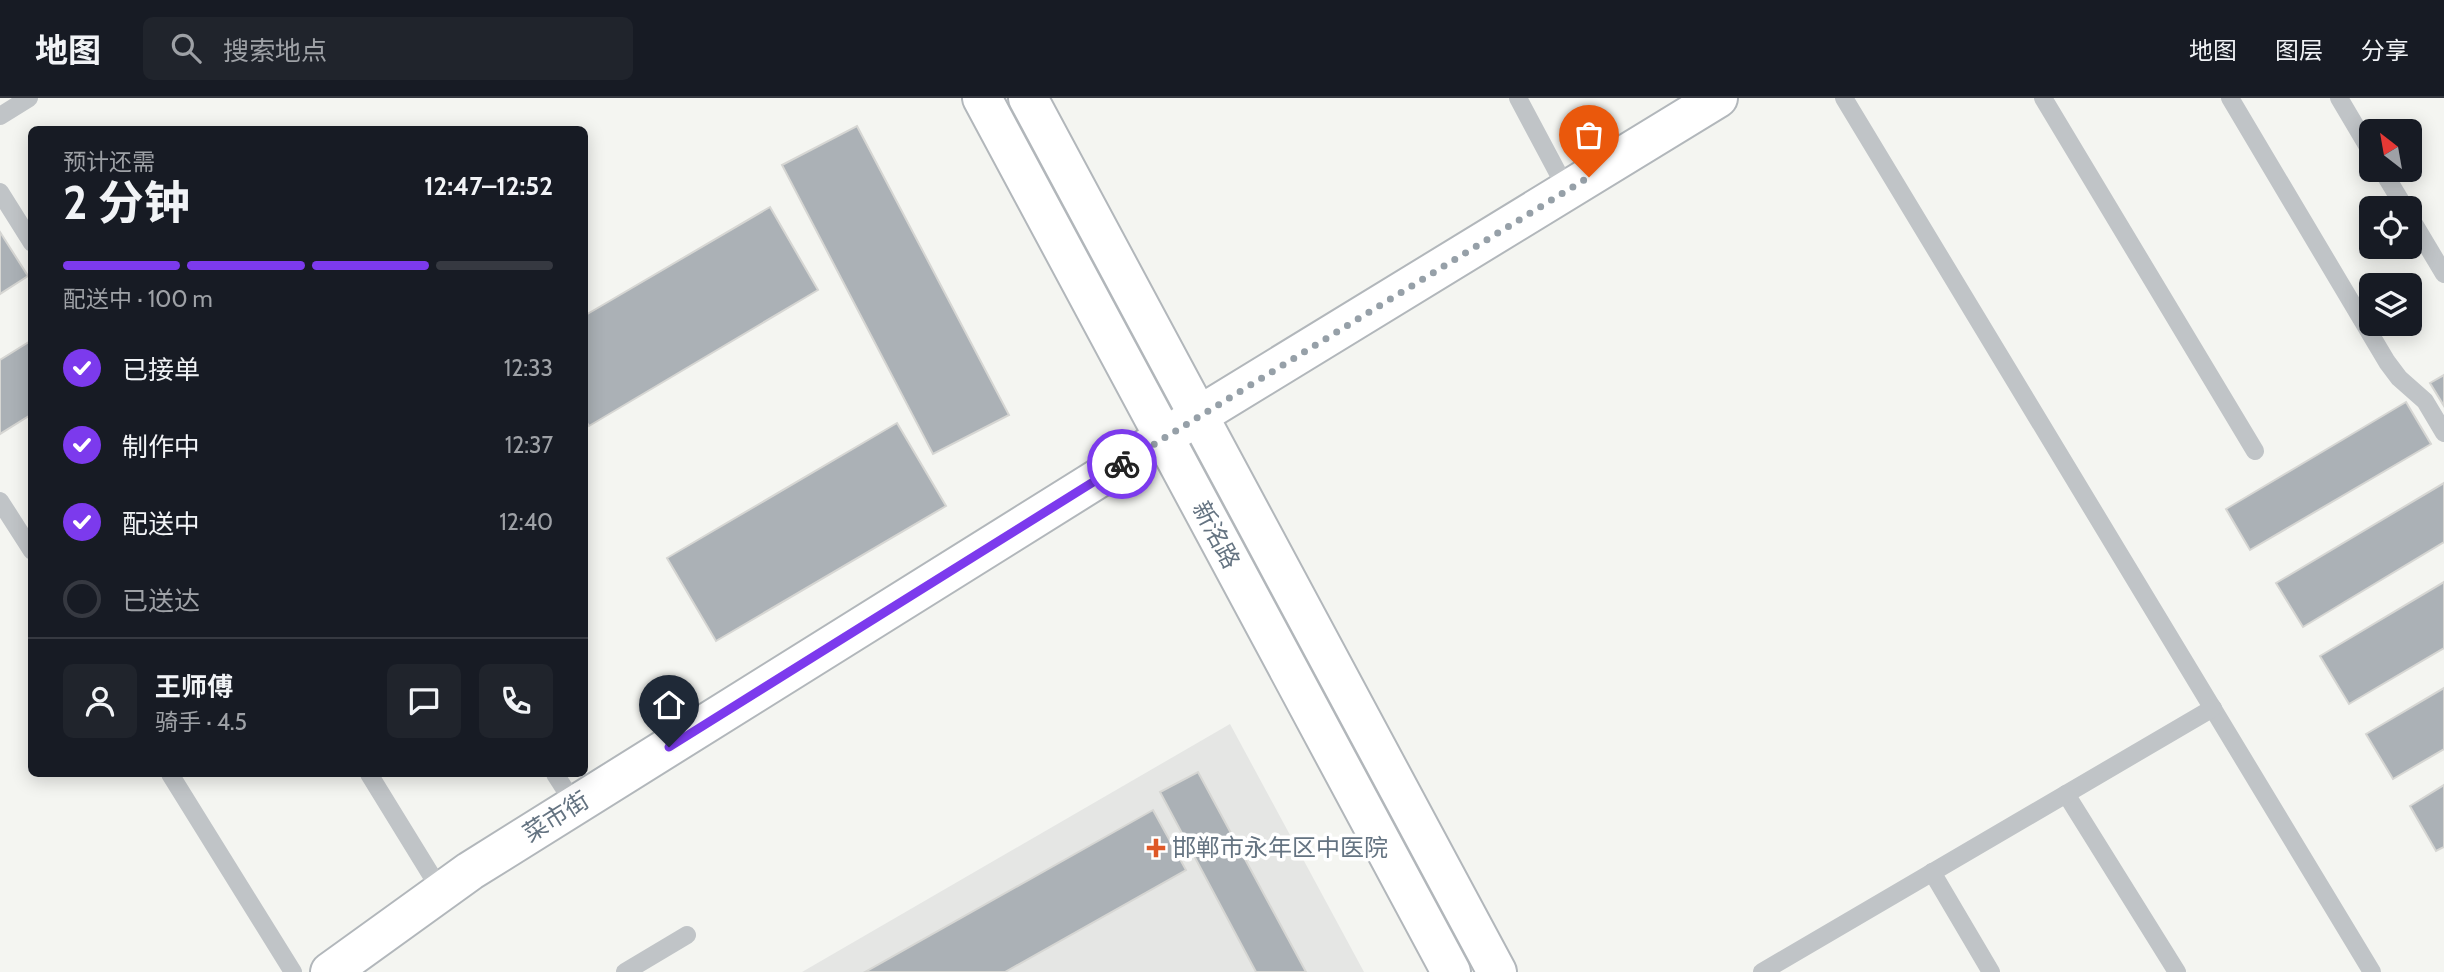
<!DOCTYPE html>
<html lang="zh">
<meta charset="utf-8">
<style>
body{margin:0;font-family:Cabin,"Noto Sans SC",sans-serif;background:#20242c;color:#f1f3f6;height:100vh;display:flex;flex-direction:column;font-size:26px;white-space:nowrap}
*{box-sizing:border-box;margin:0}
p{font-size:23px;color:#9ea1a6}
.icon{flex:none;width:38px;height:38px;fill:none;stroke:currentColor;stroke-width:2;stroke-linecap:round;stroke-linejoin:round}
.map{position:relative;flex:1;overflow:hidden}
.details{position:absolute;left:28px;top:28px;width:560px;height:651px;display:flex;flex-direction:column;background:#171b24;border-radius:10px;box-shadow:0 4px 18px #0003}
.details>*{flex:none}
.needle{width:46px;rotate:329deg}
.fabs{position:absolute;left:2359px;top:21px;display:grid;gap:14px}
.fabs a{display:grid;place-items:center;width:63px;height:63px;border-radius:10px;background:#171b24;box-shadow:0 4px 18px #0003;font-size:35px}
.pin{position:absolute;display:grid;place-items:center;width:60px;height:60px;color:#fff;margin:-72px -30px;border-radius:50% 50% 50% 0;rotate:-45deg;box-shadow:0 0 7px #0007}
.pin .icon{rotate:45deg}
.courier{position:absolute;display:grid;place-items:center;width:70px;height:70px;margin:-35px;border:5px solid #7c3aed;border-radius:50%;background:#fff;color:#222;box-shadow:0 2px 9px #0007}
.headline em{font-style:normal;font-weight:700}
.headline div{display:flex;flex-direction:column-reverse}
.headline{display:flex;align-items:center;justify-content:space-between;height:119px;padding:0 35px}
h1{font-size:46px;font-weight:700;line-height:52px}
.bar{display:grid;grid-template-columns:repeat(4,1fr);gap:10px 7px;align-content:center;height:84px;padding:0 35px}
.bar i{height:9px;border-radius:5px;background:#363941}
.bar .current{background:#7c3aed}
.bar p{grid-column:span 4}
.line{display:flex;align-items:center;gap:18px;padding:0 35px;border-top:2px solid #363941}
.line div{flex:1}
.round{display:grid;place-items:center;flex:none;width:74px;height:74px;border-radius:10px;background:#20242c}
ol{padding:0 35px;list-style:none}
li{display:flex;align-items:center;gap:21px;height:77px}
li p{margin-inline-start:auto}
li .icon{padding:7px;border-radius:50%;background:#7c3aed;color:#fff;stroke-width:4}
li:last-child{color:#9ea1a6}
li i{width:38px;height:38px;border:4px solid #363941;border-radius:50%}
header{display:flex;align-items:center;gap:42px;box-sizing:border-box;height:98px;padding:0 35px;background:#171b24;border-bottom:2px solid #363941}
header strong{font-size:33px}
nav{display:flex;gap:38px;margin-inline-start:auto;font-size:24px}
.search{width:490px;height:63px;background:#20242c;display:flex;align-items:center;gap:18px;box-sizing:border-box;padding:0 24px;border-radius:10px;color:#9ea1a6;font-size:26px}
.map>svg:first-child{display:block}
.built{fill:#e5e6e4}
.building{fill:#abb1b6;stroke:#d6d6d3;stroke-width:2}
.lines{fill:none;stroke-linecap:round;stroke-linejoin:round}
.secondary-casing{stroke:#b2b7bb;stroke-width:42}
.lane{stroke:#c0c4c7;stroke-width:18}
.secondary{stroke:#fff;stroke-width:38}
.done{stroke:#96a0a8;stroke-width:7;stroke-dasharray:0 12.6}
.route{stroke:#7c3aed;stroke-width:9}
.poi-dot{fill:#de5827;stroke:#fff;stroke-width:2.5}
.labels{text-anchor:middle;stroke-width:7;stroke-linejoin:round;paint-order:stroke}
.street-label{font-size:24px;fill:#647381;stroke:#fff}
.poi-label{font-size:24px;fill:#647381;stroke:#fff;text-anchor:start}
</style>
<header>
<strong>地图</strong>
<div class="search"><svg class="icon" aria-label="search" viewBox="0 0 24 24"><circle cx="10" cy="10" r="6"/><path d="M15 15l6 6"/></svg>搜索地点</div>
<nav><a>地图</a><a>图层</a><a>分享</a></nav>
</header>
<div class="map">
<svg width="2444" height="874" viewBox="0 0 2444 874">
<rect width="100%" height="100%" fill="#f4f5f1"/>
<path class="built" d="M 1230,626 L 1364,874 L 802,874 Z"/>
<g class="building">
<path d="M 857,28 L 1009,317 L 933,356 L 782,67 Z"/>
<path d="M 770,109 L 818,192 L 589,328 L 584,320 L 584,218 Z"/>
<path d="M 0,134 L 28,178 L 0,196 Z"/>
<path d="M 32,242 L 32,316 L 0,336 L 0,262 Z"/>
<path d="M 2444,277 L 2444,308 L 2430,285 Z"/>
<path d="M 2406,304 L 2431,346 L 2250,452 L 2226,411 Z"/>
<path d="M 897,325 L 946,408 L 716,543 L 667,460 Z"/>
<path d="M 2444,385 L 2444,444 L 2303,529 L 2276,485 Z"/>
<path d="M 2444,484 L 2444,550 L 2349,606 L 2320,558 Z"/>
<path d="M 2444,590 L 2444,651 L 2393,681 L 2366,636 Z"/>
<path d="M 1198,674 L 1306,874 L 1256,874 L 1160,694 Z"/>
<path d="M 2444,687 L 2444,749 L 2436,753 L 2410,708 Z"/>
<path d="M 1153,712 L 1186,772 L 1005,874 L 865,874 Z"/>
</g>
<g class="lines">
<defs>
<g id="secondary">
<path d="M 982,0 L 1451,874"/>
<path d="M 1028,0 L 1497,874"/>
<path d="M 330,874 L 470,773 L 1198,318 L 1718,0"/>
</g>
</defs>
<use href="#secondary" class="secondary-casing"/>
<g class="lane">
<path d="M 1518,0 L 1567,92"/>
<path d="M 1844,0 L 2372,874"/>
<path d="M 2043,0 L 2255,353"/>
<path d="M 2230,0 L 2387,264 L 2399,280 L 2425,303 L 2444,335"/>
<path d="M 2339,0 L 2371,54"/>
<path d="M 0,18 L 29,0"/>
<path d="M 2382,72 L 2405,110"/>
<path d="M 0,94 L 32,145"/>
<path d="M 2410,119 L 2444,176"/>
<path d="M 0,403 L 32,453"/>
<path d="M 170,676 L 293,874"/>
<path d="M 369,676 L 441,793"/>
<path d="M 555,676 L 575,707"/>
<path d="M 2066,696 L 2177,874"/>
<path d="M 1932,774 L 1991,874"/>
<path d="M 625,874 L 687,837"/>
<path d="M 1762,874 L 2213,610"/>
</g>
<use href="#secondary" class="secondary"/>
</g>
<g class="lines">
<path class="done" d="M 1122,366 L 1589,79"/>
<path class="route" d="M 669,649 L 1122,366"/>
</g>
<path class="poi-dot" d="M1152.5 739.5h7v7h7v7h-7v7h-7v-7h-7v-7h7z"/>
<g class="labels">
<g class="street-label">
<text transform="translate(1216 437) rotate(62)" y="8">新洺路</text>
<text transform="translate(556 719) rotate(-32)" y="8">菜市街</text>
</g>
<g class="poi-label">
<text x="1172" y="758">邯郸市永年区中医院</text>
</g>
</g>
</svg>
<div class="fabs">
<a><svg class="needle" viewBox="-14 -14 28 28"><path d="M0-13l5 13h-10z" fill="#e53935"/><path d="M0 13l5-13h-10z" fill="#9ea1a6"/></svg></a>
<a><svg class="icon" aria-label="locate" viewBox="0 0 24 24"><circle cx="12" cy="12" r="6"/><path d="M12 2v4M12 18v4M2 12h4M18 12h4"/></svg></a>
<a><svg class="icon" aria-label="layers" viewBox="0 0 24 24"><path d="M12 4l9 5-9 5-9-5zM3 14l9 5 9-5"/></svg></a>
</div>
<div class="pin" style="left:1589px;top:79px;background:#ea580c"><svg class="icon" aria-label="bag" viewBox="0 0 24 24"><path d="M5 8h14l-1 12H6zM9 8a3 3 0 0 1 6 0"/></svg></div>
<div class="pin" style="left:669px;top:649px;background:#1f2937"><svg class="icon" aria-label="home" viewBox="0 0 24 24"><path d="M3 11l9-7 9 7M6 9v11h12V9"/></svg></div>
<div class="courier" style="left:1122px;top:366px"><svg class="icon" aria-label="bike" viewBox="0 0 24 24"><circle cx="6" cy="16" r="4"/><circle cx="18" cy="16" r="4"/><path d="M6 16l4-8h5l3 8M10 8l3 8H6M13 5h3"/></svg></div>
<section class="details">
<div class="headline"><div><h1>2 分钟</h1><p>预计还需</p></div><em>12:47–12:52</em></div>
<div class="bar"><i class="current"></i><i class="current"></i><i class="current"></i><i></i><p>配送中 · 100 m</p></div>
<ol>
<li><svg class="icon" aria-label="check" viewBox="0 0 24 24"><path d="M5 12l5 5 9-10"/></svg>已接单<p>12:33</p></li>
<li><svg class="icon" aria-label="check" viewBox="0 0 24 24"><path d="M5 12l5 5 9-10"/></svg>制作中<p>12:37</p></li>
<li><svg class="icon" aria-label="check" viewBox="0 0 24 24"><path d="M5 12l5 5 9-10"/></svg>配送中<p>12:40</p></li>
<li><i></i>已送达</li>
</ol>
<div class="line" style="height:126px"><a class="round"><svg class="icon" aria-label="person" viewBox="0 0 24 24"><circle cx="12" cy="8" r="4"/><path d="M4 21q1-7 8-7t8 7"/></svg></a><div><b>王师傅</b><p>骑手 · 4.5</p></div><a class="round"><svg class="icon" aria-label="chat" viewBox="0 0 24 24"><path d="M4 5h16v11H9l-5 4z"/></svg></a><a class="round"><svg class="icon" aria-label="phone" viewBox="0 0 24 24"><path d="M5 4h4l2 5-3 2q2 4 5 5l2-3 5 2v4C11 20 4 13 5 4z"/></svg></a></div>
</section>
</div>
